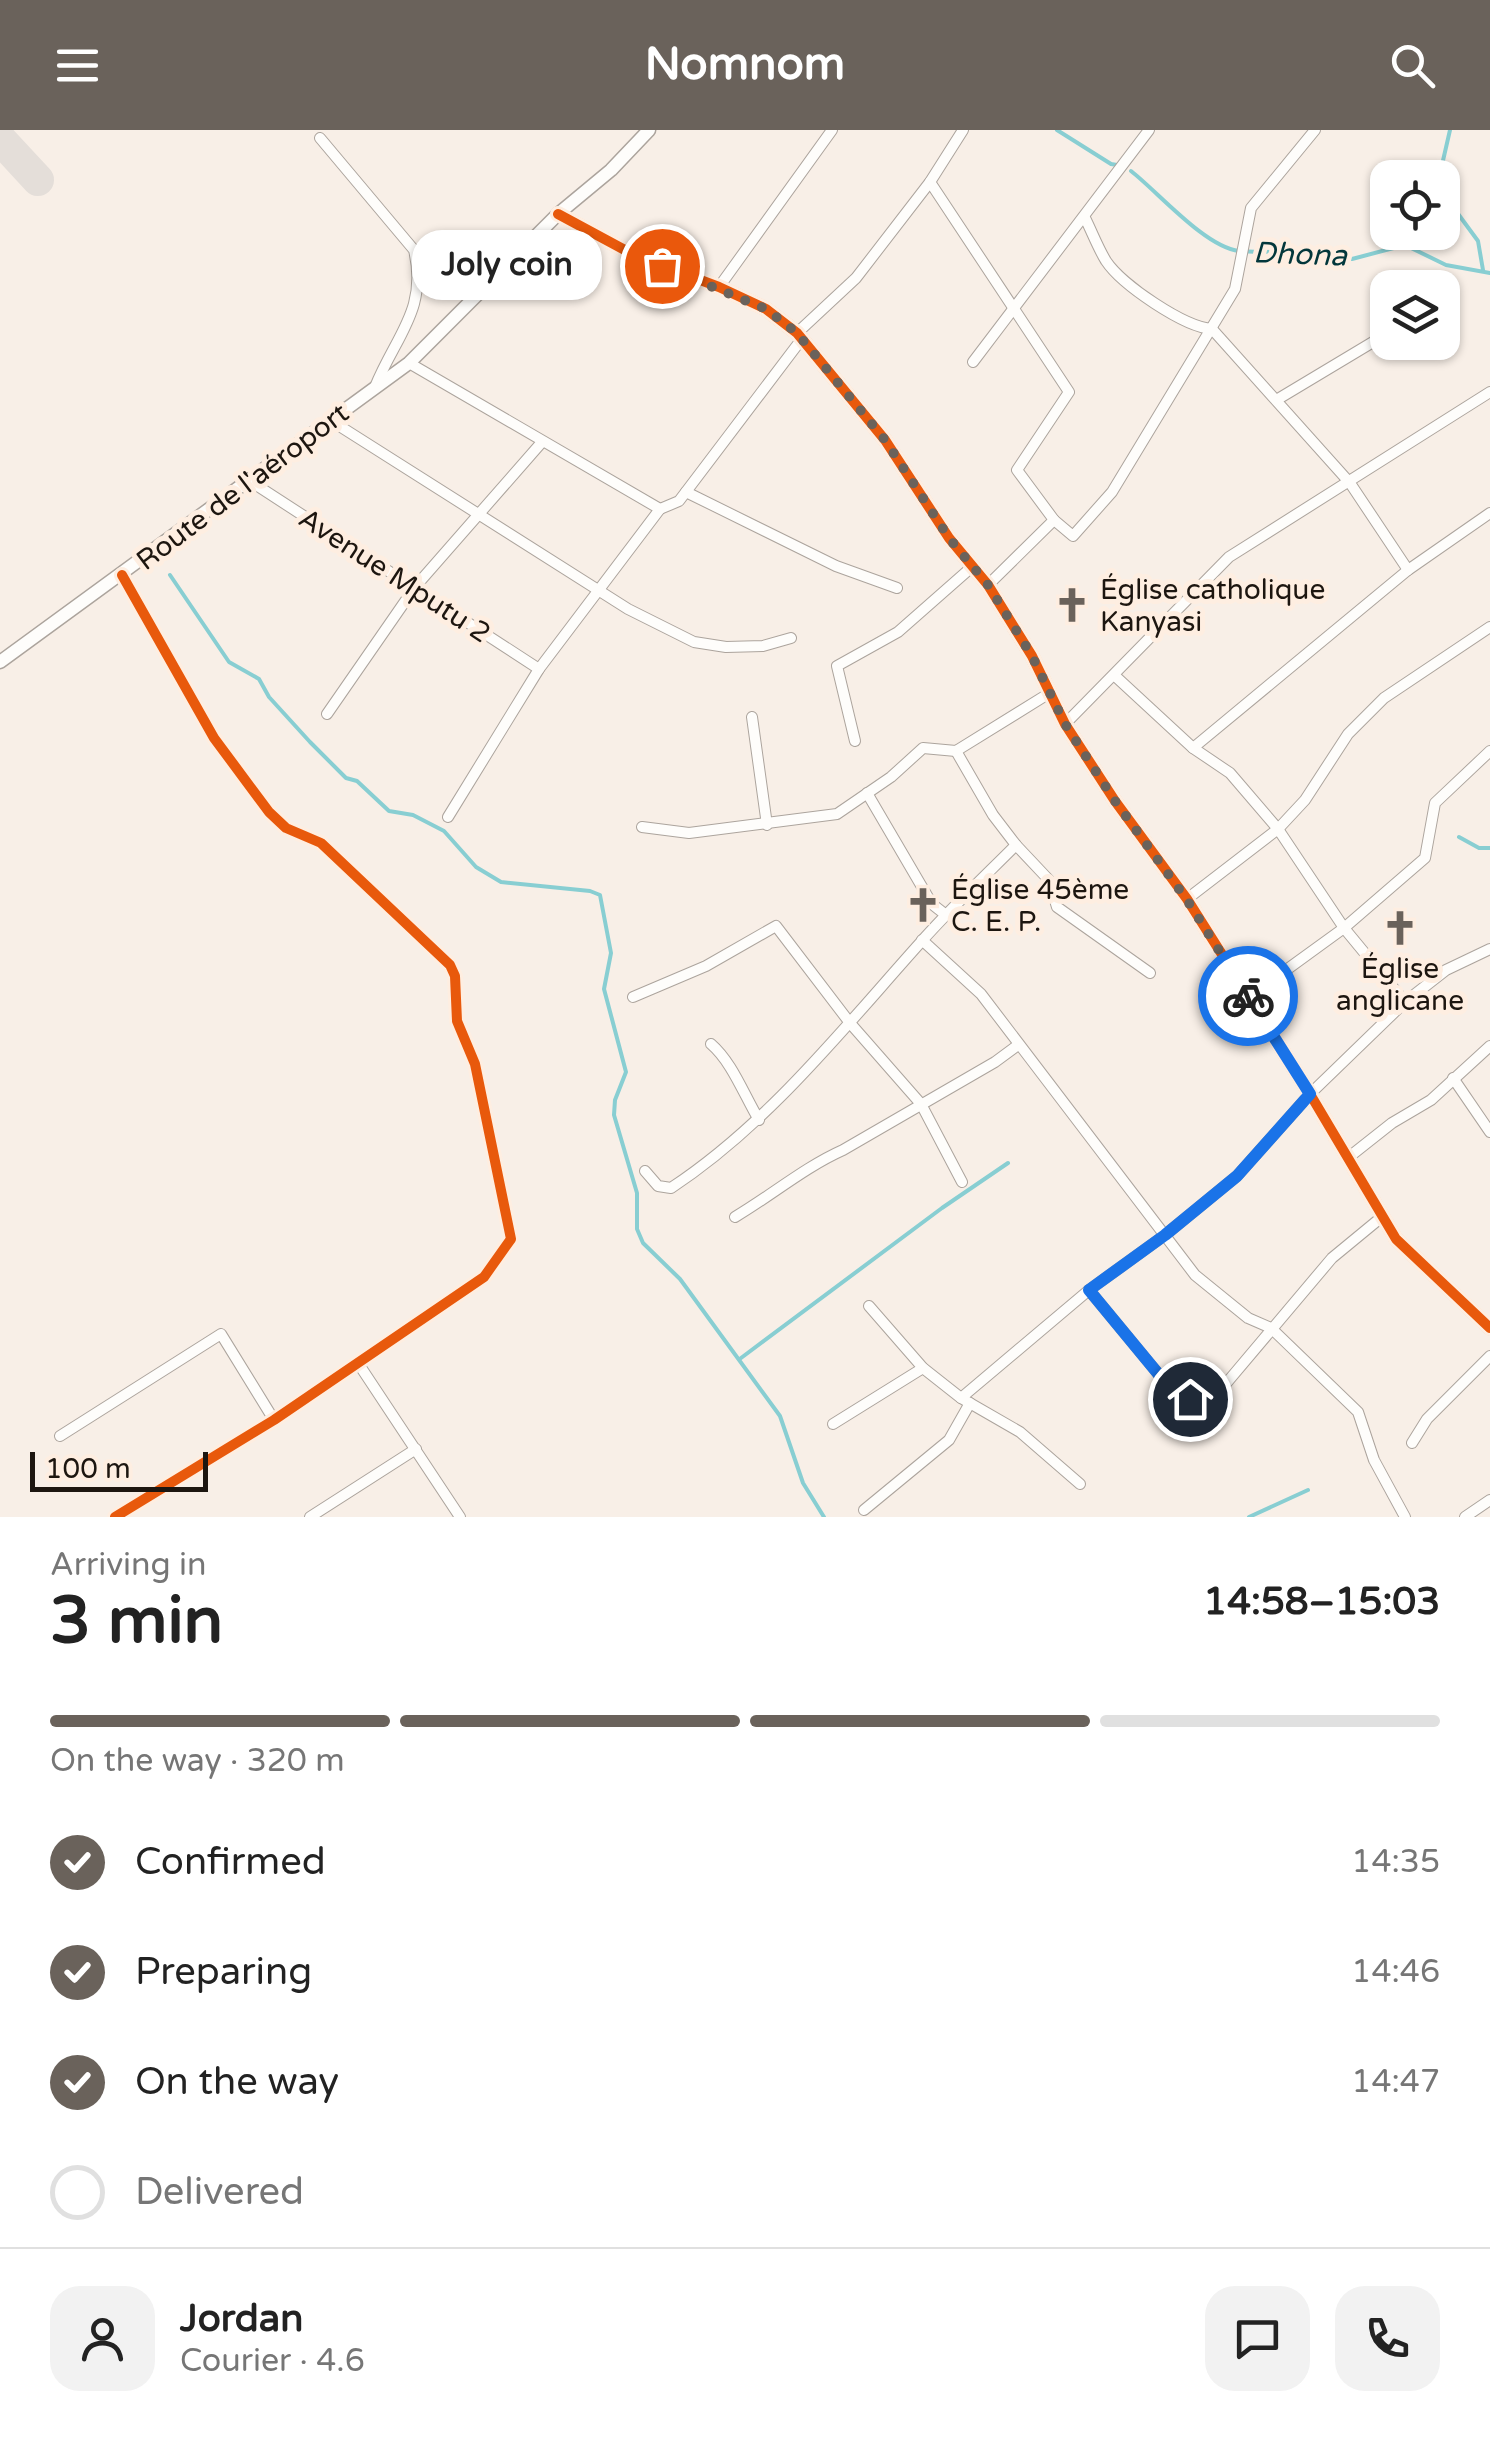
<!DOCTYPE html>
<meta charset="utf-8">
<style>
body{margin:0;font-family:"Varela Round",sans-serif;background:#f2f2f2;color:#222;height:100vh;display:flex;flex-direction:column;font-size:38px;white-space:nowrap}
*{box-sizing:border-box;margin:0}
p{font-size:32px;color:#767676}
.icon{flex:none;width:55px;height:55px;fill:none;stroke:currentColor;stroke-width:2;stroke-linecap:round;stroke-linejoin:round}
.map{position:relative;height:1387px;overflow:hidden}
.details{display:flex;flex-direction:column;background:#fff;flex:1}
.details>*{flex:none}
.fabs{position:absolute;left:1370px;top:30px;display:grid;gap:20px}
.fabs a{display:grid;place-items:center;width:90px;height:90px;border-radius:20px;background:#fff;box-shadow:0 2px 8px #0004;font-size:50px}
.scale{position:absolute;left:30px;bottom:25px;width:178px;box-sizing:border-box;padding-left:10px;border:5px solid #1d1610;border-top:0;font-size:28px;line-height:35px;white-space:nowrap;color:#1d1610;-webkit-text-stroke:8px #feeee1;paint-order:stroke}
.pin{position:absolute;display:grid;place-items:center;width:85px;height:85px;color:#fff;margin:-42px;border:5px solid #fff;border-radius:50%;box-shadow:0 2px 10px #0007}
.courier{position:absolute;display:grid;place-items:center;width:100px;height:100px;margin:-50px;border:8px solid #1a73e8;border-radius:50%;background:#fff;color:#222;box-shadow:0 2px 12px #0007}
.bubble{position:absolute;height:70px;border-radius:30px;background:#fff;box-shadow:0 2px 8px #0004;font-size:32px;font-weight:800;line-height:70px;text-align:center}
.summary em{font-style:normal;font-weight:800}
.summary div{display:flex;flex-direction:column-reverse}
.summary{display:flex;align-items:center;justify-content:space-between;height:170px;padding:0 50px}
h1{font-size:65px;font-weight:800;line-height:75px}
.bar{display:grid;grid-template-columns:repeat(4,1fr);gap:15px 10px;align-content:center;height:120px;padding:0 50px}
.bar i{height:12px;border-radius:8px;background:#e0e0e0}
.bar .selected{background:#6a625b}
.bar p{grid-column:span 4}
.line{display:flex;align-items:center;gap:25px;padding:0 50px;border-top:2px solid #e0e0e0}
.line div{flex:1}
.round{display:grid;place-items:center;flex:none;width:105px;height:105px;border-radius:30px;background:#f2f2f2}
ol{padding:0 50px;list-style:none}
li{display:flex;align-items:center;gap:30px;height:110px}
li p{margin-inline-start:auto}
li .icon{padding:10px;border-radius:50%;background:#6a625b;color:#fff;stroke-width:4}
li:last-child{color:#767676}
li i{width:55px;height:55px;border:5px solid #e0e0e0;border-radius:50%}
header{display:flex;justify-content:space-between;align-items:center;height:130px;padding:0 50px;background:#6a625b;color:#fff;font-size:45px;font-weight:800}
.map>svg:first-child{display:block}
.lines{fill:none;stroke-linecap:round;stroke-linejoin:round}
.stream{stroke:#88ced2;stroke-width:4}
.taxiway{stroke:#e4ded9;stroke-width:32}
.minor-casing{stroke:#aca49d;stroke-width:12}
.tertiary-casing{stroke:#aca49d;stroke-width:15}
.minor{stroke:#fefdfb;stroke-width:10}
.tertiary{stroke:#fefdfb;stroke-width:12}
.cycleway-casing{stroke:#feeee1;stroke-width:16}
.cycleway{stroke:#e8590c;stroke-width:10}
.done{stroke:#6a625b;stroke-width:10;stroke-dasharray:0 18}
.route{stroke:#1a73e8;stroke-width:12}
.labels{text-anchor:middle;stroke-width:10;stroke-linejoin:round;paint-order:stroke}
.street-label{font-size:28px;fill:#1d1610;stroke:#feeee1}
.poi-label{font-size:28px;fill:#1d1610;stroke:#feeee1;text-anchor:start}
.water-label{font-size:30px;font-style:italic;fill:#03373b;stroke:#feeee1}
</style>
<header><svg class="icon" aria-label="menu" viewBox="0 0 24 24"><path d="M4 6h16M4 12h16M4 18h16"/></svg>Nomnom<svg class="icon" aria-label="search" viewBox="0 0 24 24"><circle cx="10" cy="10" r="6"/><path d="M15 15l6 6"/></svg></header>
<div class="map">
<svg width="1490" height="1387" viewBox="0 0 1490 1387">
<rect width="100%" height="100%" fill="#f8efe7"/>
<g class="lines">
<g class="stream">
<path d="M 1057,0 L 1111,34 L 1117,35"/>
<path d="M 1131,41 C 1158,62 1205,117 1239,121 C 1259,123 1282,121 1302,121 L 1310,125 L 1332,123 L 1352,129 L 1405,115 L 1446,135 L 1490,143"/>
<path d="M 1439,48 L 1450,0"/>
<path d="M 1442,62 L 1478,111 L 1483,140"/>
<path d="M 170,445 L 229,532 L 259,549 L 269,567 L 310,612 L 346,648 L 357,651 L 389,681 L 413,685 L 444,701 L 476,737 L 501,752 L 590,761 L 600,765 L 611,823 L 604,859 L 626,942 L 615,970 L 614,985 L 637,1063 L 637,1099 L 643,1113 L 680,1149 L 780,1286 L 803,1353 L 824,1387"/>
<path d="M 1459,707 L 1479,718 L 1490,718"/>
<path d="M 741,1228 L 942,1078 L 1008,1033"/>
<path d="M 1249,1387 L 1308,1360"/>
</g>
<path class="taxiway" d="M 0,9 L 38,50"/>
<defs>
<g id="minor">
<path d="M 320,8 L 414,120 C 428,180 396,205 375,257"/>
<path d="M 930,52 L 1069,262 L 1017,340 L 1054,390"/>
<path d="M 1085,88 C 1092,102 1098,118 1106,131 C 1122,155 1184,197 1212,199 L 1350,353 L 1408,440"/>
<path d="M 719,157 L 832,0"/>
<path d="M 797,203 L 856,148 L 930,52 L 963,0"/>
<path d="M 973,232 L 1149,0"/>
<path d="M 409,233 L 660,379 L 679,371 L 801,210"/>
<path d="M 1278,269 L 1388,203"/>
<path d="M 330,290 L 628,479 L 694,512 L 726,517 L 763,516 L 791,508"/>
<path d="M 250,351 L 539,539"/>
<path d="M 686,362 L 836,436 L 897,458"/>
<path d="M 988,455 L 1054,390 L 1073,406 L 1112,362 L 1235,159 L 1251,78 L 1315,0"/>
<path d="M 1114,545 L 1193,618 L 1230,643 L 1278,699 L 1344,798 L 1405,872"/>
<path d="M 327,584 L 415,457 L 542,312"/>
<path d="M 752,587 L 767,695"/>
<path d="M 1065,594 L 1229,427 L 1490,262"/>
<path d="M 855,611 L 837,536 L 898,502 L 973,436"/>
<path d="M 1193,618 L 1408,440 L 1490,383"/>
<path d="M 956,621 L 993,685 L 1016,715 L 1049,750 L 1057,777 L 1150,843"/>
<path d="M 867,663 L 932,774 L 946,785"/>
<path d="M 448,687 L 539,539 L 660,379"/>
<path d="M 642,697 L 689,703 L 837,684 L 891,647 L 923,618 L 956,621 L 1048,564"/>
<path d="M 1187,769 L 1278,699 L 1305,670 L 1348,604 L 1384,568 L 1490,497"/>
<path d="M 922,810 L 981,864 L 1195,1145 L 1248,1188 L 1271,1198 L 1358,1282 L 1374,1330 L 1405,1387"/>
<path d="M 633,867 L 706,836 L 776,796 L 850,893 L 921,974 L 962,1052"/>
<path d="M 1249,867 L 1344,798 L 1425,728 L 1435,673 L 1490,621"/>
<path d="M 711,914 C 732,932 744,965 759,990"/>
<path d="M 1453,948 L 1490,1002"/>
<path d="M 1349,1027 L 1392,993 L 1431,970 L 1490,916"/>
<path d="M 645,1041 L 658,1056 L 671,1058 C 768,994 842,900 920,813 C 950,779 983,748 1016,715"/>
<path d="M 735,1087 C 772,1065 805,1037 843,1020 L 995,932 L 1018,915"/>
<path d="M 1089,1160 L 1160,1246 L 1190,1269 L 1213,1269 L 1332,1128 L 1383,1086"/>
<path d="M 869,1176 L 923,1238 L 961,1268 L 1020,1302 L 1080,1354"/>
<path d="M 358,1233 L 460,1387"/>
<path d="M 961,1268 L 1089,1160 L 1165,1105 L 1237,1046 L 1310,964 L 1405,872 L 1446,840 L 1490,819"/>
<path d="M 833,1294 L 923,1238"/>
<path d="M 60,1306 L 221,1204 L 274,1290"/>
<path d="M 1412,1313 L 1427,1289 L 1490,1226"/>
<path d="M 864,1380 L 949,1310 L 970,1273"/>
<path d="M 115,1387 L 274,1290 L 484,1147 L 511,1109 L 475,934 L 457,891 L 455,846 L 450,835 L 321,713 L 286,698 L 269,682 L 214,608 L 122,445"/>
<path d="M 310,1387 L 416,1319"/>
<path d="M 1465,1387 L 1490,1370"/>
</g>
<g id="tertiary">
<path d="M 558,84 L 634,125 L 719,157 L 766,179 L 797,203 L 885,310 L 949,408 L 988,455 L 1032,526 L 1065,594 L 1115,671 L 1187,769 L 1310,964 L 1396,1109 L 1490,1198"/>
<path d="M 0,532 L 409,233 L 558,84 L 611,40 L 649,0"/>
</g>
</defs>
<use href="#minor" class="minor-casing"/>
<use href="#tertiary" class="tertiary-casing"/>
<use href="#minor" class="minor"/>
<use href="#tertiary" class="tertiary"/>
<defs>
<g id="cycleway">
<path d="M 558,84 L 634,125 L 719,157 L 766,179 L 797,203 L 885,310 L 949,408 L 988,455 L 1032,526 L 1065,594 L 1115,671 L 1187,769 L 1310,964 L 1396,1109 L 1490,1198"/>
<path d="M 115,1387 L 274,1290 L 484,1147 L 511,1109 L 475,934 L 457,891 L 455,846 L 450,835 L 321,713 L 286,698 L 269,682 L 214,608 L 122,445"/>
</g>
</defs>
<use href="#cycleway" class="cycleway-casing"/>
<use href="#cycleway" class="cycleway"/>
</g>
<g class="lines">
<path class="done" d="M 662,136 L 766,179 L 797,203 L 885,310 L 949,408 L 988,455 L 1032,526 L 1065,594 L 1115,671 L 1187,770 L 1248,866"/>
<path class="route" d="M 1190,1269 L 1160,1246 L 1089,1160 L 1165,1105 L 1237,1046 L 1310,964 L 1248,866"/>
</g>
<defs>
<symbol id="church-bare" viewBox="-9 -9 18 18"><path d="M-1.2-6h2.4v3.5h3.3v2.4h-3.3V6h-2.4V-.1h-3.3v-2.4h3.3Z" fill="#6a625b" stroke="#feeee1" stroke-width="2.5" paint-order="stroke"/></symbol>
</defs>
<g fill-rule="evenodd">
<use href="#church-bare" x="1047" y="450" width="50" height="50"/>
<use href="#church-bare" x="898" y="750" width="50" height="50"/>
<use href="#church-bare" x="1375" y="773" width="50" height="50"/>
</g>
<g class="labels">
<g class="street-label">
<text transform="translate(242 356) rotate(-37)" y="10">Route de l'aéroport</text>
<text transform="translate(395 445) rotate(33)" y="10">Avenue Mputu 2</text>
</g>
<g class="poi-label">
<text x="1100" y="469">Église catholique<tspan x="1100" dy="32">Kanyasi</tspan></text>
<text x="951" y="769">Église 45ème<tspan x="951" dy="32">C. E. P.</tspan></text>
<text x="1400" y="848" text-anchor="middle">Église<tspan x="1400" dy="32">anglicane</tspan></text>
</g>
<g class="water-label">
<text transform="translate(1300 124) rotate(2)" y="10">Dhona</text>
</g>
</g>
</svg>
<div class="fabs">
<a><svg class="icon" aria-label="locate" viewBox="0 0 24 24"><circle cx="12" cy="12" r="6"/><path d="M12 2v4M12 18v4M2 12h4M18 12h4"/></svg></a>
<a><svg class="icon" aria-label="layers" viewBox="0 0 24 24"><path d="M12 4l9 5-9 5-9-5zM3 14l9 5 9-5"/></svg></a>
</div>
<div class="scale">100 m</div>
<div class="pin" style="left:662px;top:136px;background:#ea580c"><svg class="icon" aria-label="bag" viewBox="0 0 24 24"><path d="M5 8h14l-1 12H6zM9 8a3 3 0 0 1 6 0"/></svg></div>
<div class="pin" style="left:1190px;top:1269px;background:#1f2937"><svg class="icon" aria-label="home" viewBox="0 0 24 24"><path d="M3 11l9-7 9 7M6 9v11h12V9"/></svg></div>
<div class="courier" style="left:1248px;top:866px"><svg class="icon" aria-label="bike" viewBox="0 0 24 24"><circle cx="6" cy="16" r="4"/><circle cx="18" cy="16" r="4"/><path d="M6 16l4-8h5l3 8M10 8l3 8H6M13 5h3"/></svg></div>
<div class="bubble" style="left:412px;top:100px;width:190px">Joly coin</div>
</div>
<section class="details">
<div class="summary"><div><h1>3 min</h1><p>Arriving in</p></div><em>14:58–15:03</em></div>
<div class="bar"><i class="selected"></i><i class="selected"></i><i class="selected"></i><i></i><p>On the way · 320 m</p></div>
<ol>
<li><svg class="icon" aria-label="check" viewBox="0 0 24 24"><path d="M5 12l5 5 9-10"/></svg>Confirmed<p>14:35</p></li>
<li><svg class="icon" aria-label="check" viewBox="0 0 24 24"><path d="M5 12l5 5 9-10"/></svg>Preparing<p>14:46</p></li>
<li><svg class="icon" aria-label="check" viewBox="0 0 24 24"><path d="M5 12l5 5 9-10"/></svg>On the way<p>14:47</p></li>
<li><i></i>Delivered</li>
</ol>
<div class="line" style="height:180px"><a class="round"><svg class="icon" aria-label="person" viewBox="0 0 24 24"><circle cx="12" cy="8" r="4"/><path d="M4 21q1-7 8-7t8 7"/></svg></a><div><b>Jordan</b><p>Courier · 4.6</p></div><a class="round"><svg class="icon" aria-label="chat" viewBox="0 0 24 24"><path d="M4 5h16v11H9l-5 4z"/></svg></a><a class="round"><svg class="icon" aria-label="phone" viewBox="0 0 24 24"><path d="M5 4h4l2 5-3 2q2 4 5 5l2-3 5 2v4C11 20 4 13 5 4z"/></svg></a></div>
</section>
